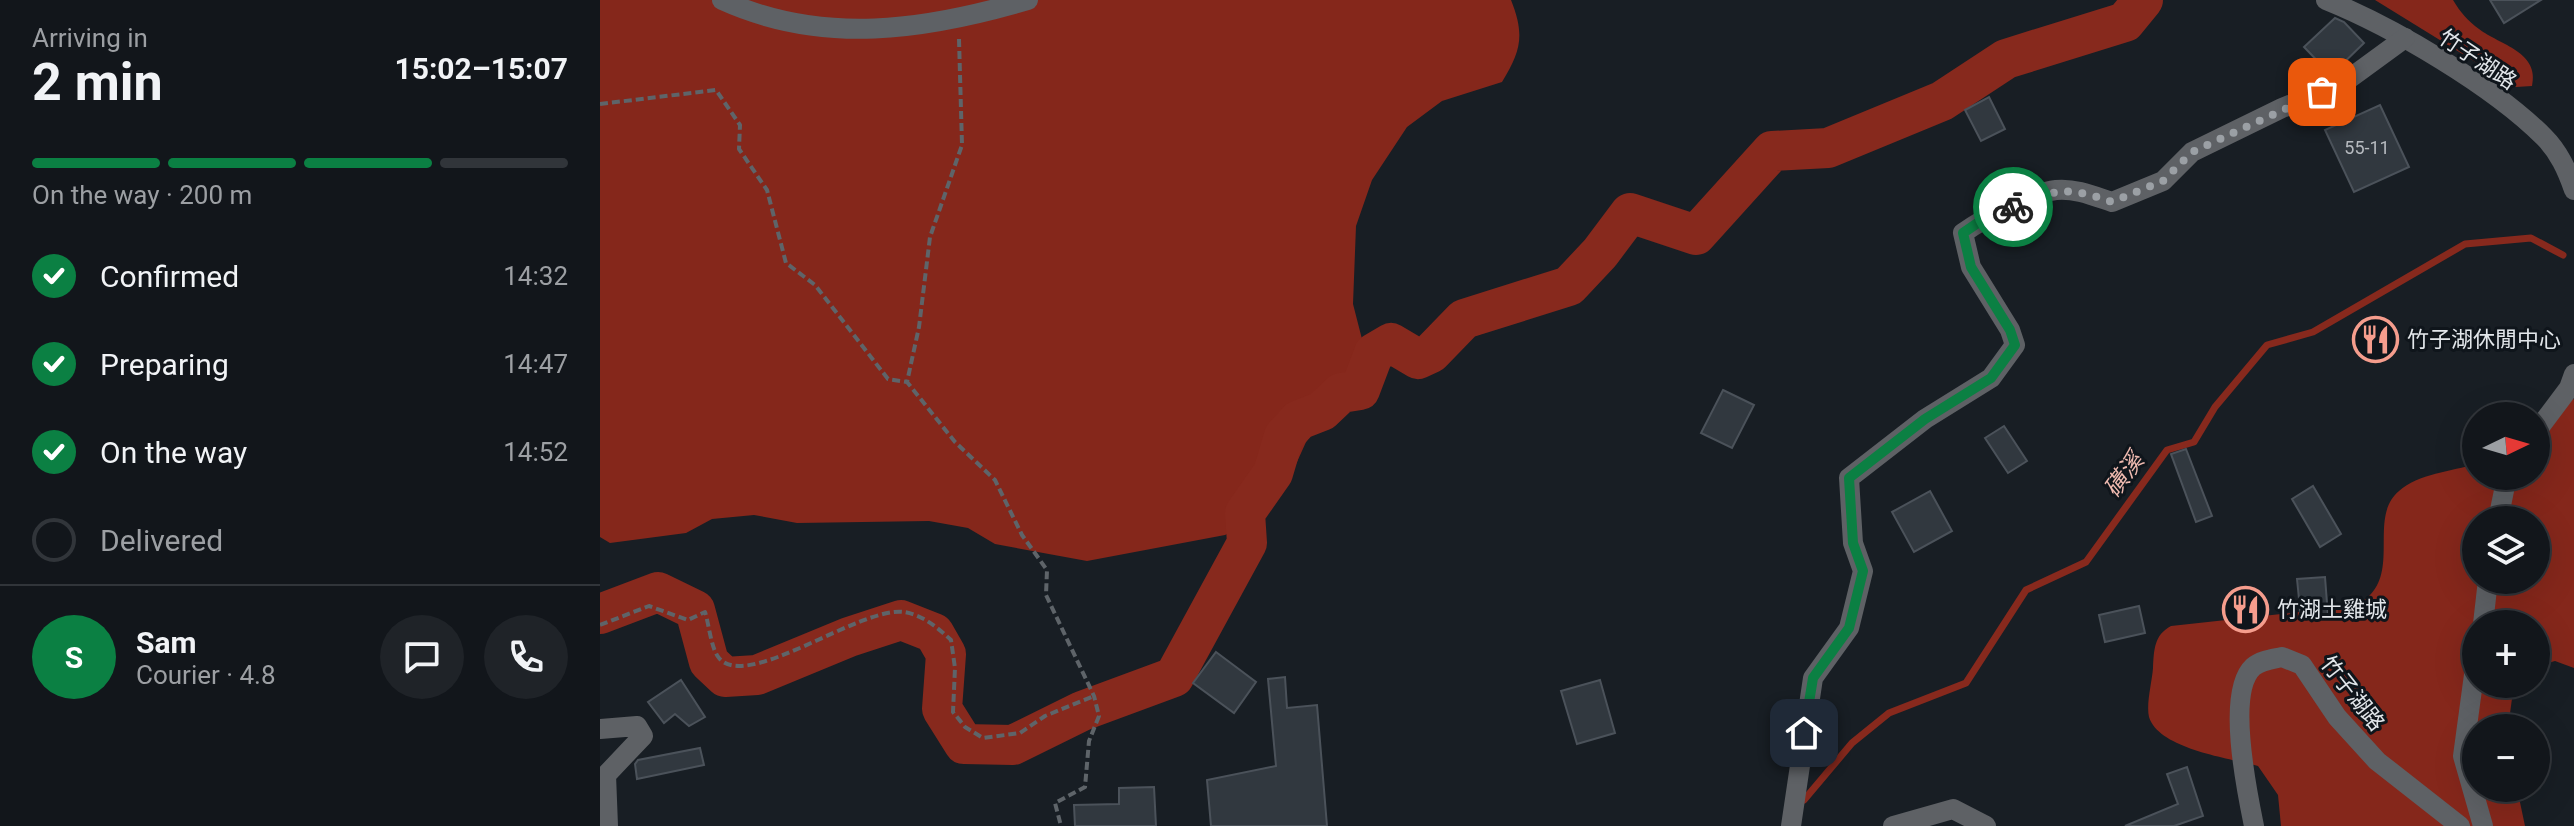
<!DOCTYPE html>
<meta charset="utf-8">
<style>
body{margin:0;font-family:Roboto,"Noto Sans TC",sans-serif;background:#1f2328;color:#f1f3f6;height:100vh;display:flex;flex-direction:column;font-size:30px;white-space:nowrap}
*{box-sizing:border-box;margin:0}
p{font-size:26px;color:#9c9fa3}
.icon{flex:none;width:44px;height:44px;fill:none;stroke:currentColor;stroke-width:2;stroke-linecap:round;stroke-linejoin:round}
.map{position:relative;flex:1;overflow:hidden}
.panel{display:flex;flex-direction:column;background:#12161b;width:600px}
.panel>*{flex:none}
.needle{width:52px;rotate:85deg}
.fabs{position:absolute;left:1862px;top:402px;display:grid;gap:16px}
.fabs a{display:grid;place-items:center;width:88px;height:88px;border-radius:50%;background:#12161b;box-shadow:0 8px 32px #0002,0 0 0 2px #31353a;font-size:40px}
.pin{position:absolute;display:grid;place-items:center;width:68px;height:68px;color:#fff;margin:-34px;border-radius:16px;box-shadow:0 4px 12px #0006}
.courier{position:absolute;display:grid;place-items:center;width:80px;height:80px;margin:-40px;border:6px solid #0b8043;border-radius:50%;background:#fff;color:#222;box-shadow:0 2px 10px #0007}
.headline em{font-style:normal;font-weight:700}
.headline div{display:flex;flex-direction:column-reverse}
.headline{display:flex;align-items:center;justify-content:space-between;height:136px;padding:0 32px}
h1{font-size:52px;font-weight:700;line-height:60px}
.bar{display:grid;grid-template-columns:repeat(4,1fr);gap:12px 8px;align-content:center;height:96px;padding:0 32px}
.bar i{height:10px;border-radius:6px;background:#31353a}
.bar .current{background:#0b8043}
.bar p{grid-column:span 4}
.line{display:flex;align-items:center;gap:20px;padding:0 32px;border-top:2px solid #31353a}
.line div{flex:1}
.round{display:grid;place-items:center;flex:none;width:84px;height:84px;border-radius:42px;background:#1f2328}
ol{padding:0 32px;list-style:none}
li{display:flex;align-items:center;gap:24px;height:88px}
li p{margin-inline-start:auto}
li .icon{padding:8px;border-radius:50%;background:#0b8043;color:#fff;stroke-width:4}
li:last-child{color:#9c9fa3}
li i{width:44px;height:44px;border:4px solid #31353a;border-radius:50%}
main{display:flex;flex:1;min-height:0}
.map>svg:first-child{display:block}
.forest{fill:#85271b;fill-rule:evenodd}
.lines{fill:none;stroke-linecap:round;stroke-linejoin:round}
.stream{stroke:#87291d;stroke-width:7}
.river{stroke:#87291d;stroke-width:40}
.building{fill:#31383f;stroke:#4b525a;stroke-width:2}
.path{stroke:#5e6469;stroke-width:4;stroke-dasharray:8 4;stroke-linecap:butt}
.minor{stroke:#5e6165;stroke-width:20}
.done{stroke:#9ba0a5;stroke-width:8;stroke-dasharray:0 14.4}
.route{stroke:#0b8043;stroke-width:10}
.labels{text-anchor:middle;stroke-width:6;stroke-linejoin:round;paint-order:stroke}
.number-label{font-size:18px;fill:#b6babf}
.street-label{font-size:22px;fill:#e2e6ea;stroke:#0f151b}
.poi-label{font-size:22px;fill:#e2e6ea;stroke:#0f151b;text-anchor:start}
.water-label{font-size:24px;font-style:italic;fill:#efbab0;stroke:#0f151b}
</style>
<main>
<section class="panel">
<div class="headline"><div><h1>2 min</h1><p>Arriving in</p></div><em>15:02–15:07</em></div>
<div class="bar"><i class="current"></i><i class="current"></i><i class="current"></i><i></i><p>On the way · 200 m</p></div>
<ol>
<li><svg class="icon" aria-label="check" viewBox="0 0 24 24"><path d="M5 12l5 5 9-10"/></svg>Confirmed<p>14:32</p></li>
<li><svg class="icon" aria-label="check" viewBox="0 0 24 24"><path d="M5 12l5 5 9-10"/></svg>Preparing<p>14:47</p></li>
<li><svg class="icon" aria-label="check" viewBox="0 0 24 24"><path d="M5 12l5 5 9-10"/></svg>On the way<p>14:52</p></li>
<li><i></i>Delivered</li>
</ol>
<div class="line" style="height:144px"><b class="round" style="background:#0b8043;color:#fff">S</b><div><b>Sam</b><p>Courier · 4.8</p></div><a class="round"><svg class="icon" aria-label="chat" viewBox="0 0 24 24"><path d="M4 5h16v11H9l-5 4z"/></svg></a><a class="round"><svg class="icon" aria-label="phone" viewBox="0 0 24 24"><path d="M5 4h4l2 5-3 2q2 4 5 5l2-3 5 2v4C11 20 4 13 5 4z"/></svg></a></div>
</section>
<div class="map">
<svg width="1974" height="826" viewBox="0 0 1974 826">
<rect width="100%" height="100%" fill="#181e24"/>
<g class="forest">
<path d="M 0,0 L 911,0 C 925,35 921,51 902,82 L 842,101 L 807,127 L 772,180 L 756,226 L 753,304 L 763,343 L 758,374 L 706,442 L 687,484 L 658,518 L 625,535 L 487,561 L 395,544 L 368,528 L 329,521 L 197,523 L 154,515 L 112,519 L 86,533 L 10,543 L 0,537 Z"/>
<path d="M 1775,0 L 1853,0 C 1860,12 1868,21 1879,29 C 1900,45 1940,52 1932,86 L 1916,87 Z"/>
<path d="M 1974,399 L 1974,668 L 1955,661 L 1936,666 L 1936,624 L 1876,624 L 1876,684 L 1914,684 L 1908,728 L 1876,728 L 1876,788 L 1917,788 L 1925,826 L 1681,826 L 1678,795 L 1658,766 C 1629,758 1559,749 1549,717 C 1546,704 1552,682 1553,668 C 1554,650 1554,635 1571,626 L 1755,606 C 1807,580 1765,520 1799,491 C 1818,474 1852,471 1876,464 L 1876,476 L 1936,476 L 1934,416 ZM 1876,520 L 1936,520 L 1936,580 L 1876,580 Z"/>
</g>
<g class="lines">
<path class="stream" d="M 1204,800 L 1252,743 L 1289,713 L 1366,683 L 1426,590 L 1486,562 L 1567,450 L 1594,442 L 1615,407 L 1667,345 L 1713,332 L 1865,244 L 1931,238 L 1963,255"/>
<path class="river" d="M 0,614 L 58,592 L 95,610 L 109,662 L 125,677 L 157,675 L 249,637 L 301,620 L 334,633 L 346,654 L 342,709 L 364,744 L 413,745 L 482,711 L 574,677 L 647,543 L 645,513 L 673,473 L 684,436 L 699,420 L 722,411 L 741,393 L 760,390 L 774,353 L 791,343 L 818,359 L 831,353 L 864,319 L 969,286 L 1000,253 L 1030,213 L 1096,235 L 1172,151 L 1228,148 L 1342,101 L 1406,59 L 1525,22 L 1543,0"/>
</g>
<g class="building">
<path d="M 1890,0 L 1941,0 L 1904,23 Z"/>
<path d="M 1735,18 L 1744,22 L 1764,43 L 1731,75 L 1704,47 Z"/>
<path d="M 1389,97 L 1405,129 L 1381,141 L 1365,110 Z"/>
<path d="M 1780,105 L 1809,167 L 1754,192 L 1725,130 Z"/>
<path d="M 1123,390 L 1154,405 L 1132,448 L 1101,433 Z"/>
<path d="M 1404,426 L 1427,461 L 1408,473 L 1385,438 Z"/>
<path d="M 1586,449 L 1612,516 L 1596,522 L 1571,454 Z"/>
<path d="M 1713,486 L 1741,534 L 1720,547 L 1692,499 Z"/>
<path d="M 1330,491 L 1352,531 L 1314,552 L 1292,512 Z"/>
<path d="M 1725,577 L 1728,616 L 1701,619 L 1697,579 Z"/>
<path d="M 1539,606 L 1545,633 L 1505,642 L 1499,615 Z"/>
<path d="M 616,652 L 656,682 L 634,713 L 593,683 Z"/>
<path d="M 685,677 L 687,708 L 717,705 L 727,826 L 611,826 L 607,780 L 676,766 L 668,679 Z"/>
<path d="M 81,680 L 105,717 L 89,726 L 75,714 L 64,723 L 48,702 Z"/>
<path d="M 1000,680 L 1015,733 L 977,744 L 961,691 Z"/>
<path d="M 100,748 L 104,765 L 37,779 L 35,764 L 38,760 Z"/>
<path d="M 1587,767 L 1603,816 L 1574,826 L 1525,826 L 1578,804 L 1567,774 Z"/>
<path d="M 554,787 L 556,826 L 475,826 L 474,805 L 519,804 L 519,788 Z"/>
</g>
<g class="lines">
<g class="path">
<path d="M 359,39 L 362,145 L 330,237 L 319,327 L 307,382 L 355,442 L 395,480 L 422,535 L 447,570 L 446,595 L 494,696 L 499,716 L 489,741 L 485,787 L 455,803 L 461,826"/>
<path d="M 0,104 L 116,90 L 140,125 L 139,149 L 167,190 L 186,263 L 215,285 L 288,379 L 307,382"/>
<path d="M 0,625 L 49,606 L 88,620 L 105,612 C 109,624 111,649 119,658 C 147,692 260,606 304,612 C 323,615 338,628 351,640 L 355,668 L 353,712 L 365,727 L 383,738 L 420,733 L 445,716 L 494,696"/>
</g>
<g class="minor">
<path d="M 122,0 C 223,46 326,30 428,0"/>
<path d="M 1726,0 C 1793,27 1893,86 1944,137 C 1959,152 1967,170 1974,190"/>
<path d="M 1936,432 L 1969,388 L 1974,374"/>
<path d="M 1898,520 L 1907,476"/>
<path d="M 1883,624 L 1888,580"/>
<path d="M 1876,660 L 1863,756 L 1883,826"/>
<path d="M 0,729 L 37,726 L 43,736 L 6,775 L 8,826"/>
<path d="M 1191,826 L 1213,678 L 1249,628 L 1263,571 L 1253,543 L 1249,478 L 1325,419 L 1391,378 L 1415,345 L 1410,330 L 1371,267 L 1363,233 C 1384,218 1430,193 1456,190 C 1475,188 1494,196 1512,202 L 1563,181 L 1592,152 L 1682,108 L 1742,84 L 1805,38"/>
<path d="M 1293,826 L 1353,809 L 1386,826"/>
<path d="M 1654,826 C 1647,792 1626,692 1653,667 C 1661,660 1673,659 1682,657 L 1702,665 L 1737,717 L 1777,761 L 1860,826"/>
</g>
</g>
<g class="lines">
<path class="done" d="M 1413,207 C 1457,189 1466,186 1512,202 L 1563,181 L 1592,152 L 1722,92"/>
<path class="route" d="M 1204,733 L 1213,678 L 1249,628 L 1263,571 L 1253,543 L 1249,478 L 1325,419 L 1391,378 L 1415,345 L 1410,330 L 1371,267 L 1363,233 L 1382,220 L 1413,207"/>
</g>
<defs>
<symbol id="restaurant-ring" viewBox="-11 -11 22 22"><circle r="9.5" fill="#0f151b" stroke="#f59d8d" stroke-width="1.5"/><path d="M-5-6h1v4h1v-4h1v4h1v-4h1v5L-1.5 .5V6h-2V.5L-5-1ZM5-6V6H3V1.5H1.5Q1.5-4 5-6Z" fill="#f59d8d"/></symbol>
</defs>
<g fill-rule="evenodd">
<use href="#restaurant-ring" x="1750" y="314" width="51" height="51"/>
<use href="#restaurant-ring" x="1620" y="584" width="51" height="51"/>
</g>
<g class="labels">
<g class="number-label">
<text x="1767" y="154">55-11</text>
</g>
<g class="street-label">
<text transform="translate(1878 59) rotate(34)" y="8">竹子湖路</text>
<text transform="translate(1753 693) rotate(52)" y="8">竹子湖路</text>
</g>
<g class="poi-label">
<text x="1807" y="347">竹子湖休閒中心</text>
<text x="1677" y="617">竹湖土雞城</text>
</g>
<g class="water-label">
<text transform="translate(1524 475) rotate(-54)" y="8">磺溪</text>
</g>
</g>
</svg>
<div class="fabs">
<a><svg class="needle" viewBox="-14 -14 28 28"><path d="M0-13l5 13h-10z" fill="#e53935"/><path d="M0 13l5-13h-10z" fill="#9c9fa3"/></svg></a>
<a><svg class="icon" aria-label="layers" viewBox="0 0 24 24"><path d="M12 4l9 5-9 5-9-5zM3 14l9 5 9-5"/></svg></a>
<a>+</a>
<a>−</a>
</div>
<div class="pin" style="left:1722px;top:92px;background:#ea580c"><svg class="icon" aria-label="bag" viewBox="0 0 24 24"><path d="M5 8h14l-1 12H6zM9 8a3 3 0 0 1 6 0"/></svg></div>
<div class="pin" style="left:1204px;top:733px;background:#1f2937"><svg class="icon" aria-label="home" viewBox="0 0 24 24"><path d="M3 11l9-7 9 7M6 9v11h12V9"/></svg></div>
<div class="courier" style="left:1413px;top:207px"><svg class="icon" aria-label="bike" viewBox="0 0 24 24"><circle cx="6" cy="16" r="4"/><circle cx="18" cy="16" r="4"/><path d="M6 16l4-8h5l3 8M10 8l3 8H6M13 5h3"/></svg></div>
</div>
</main>
